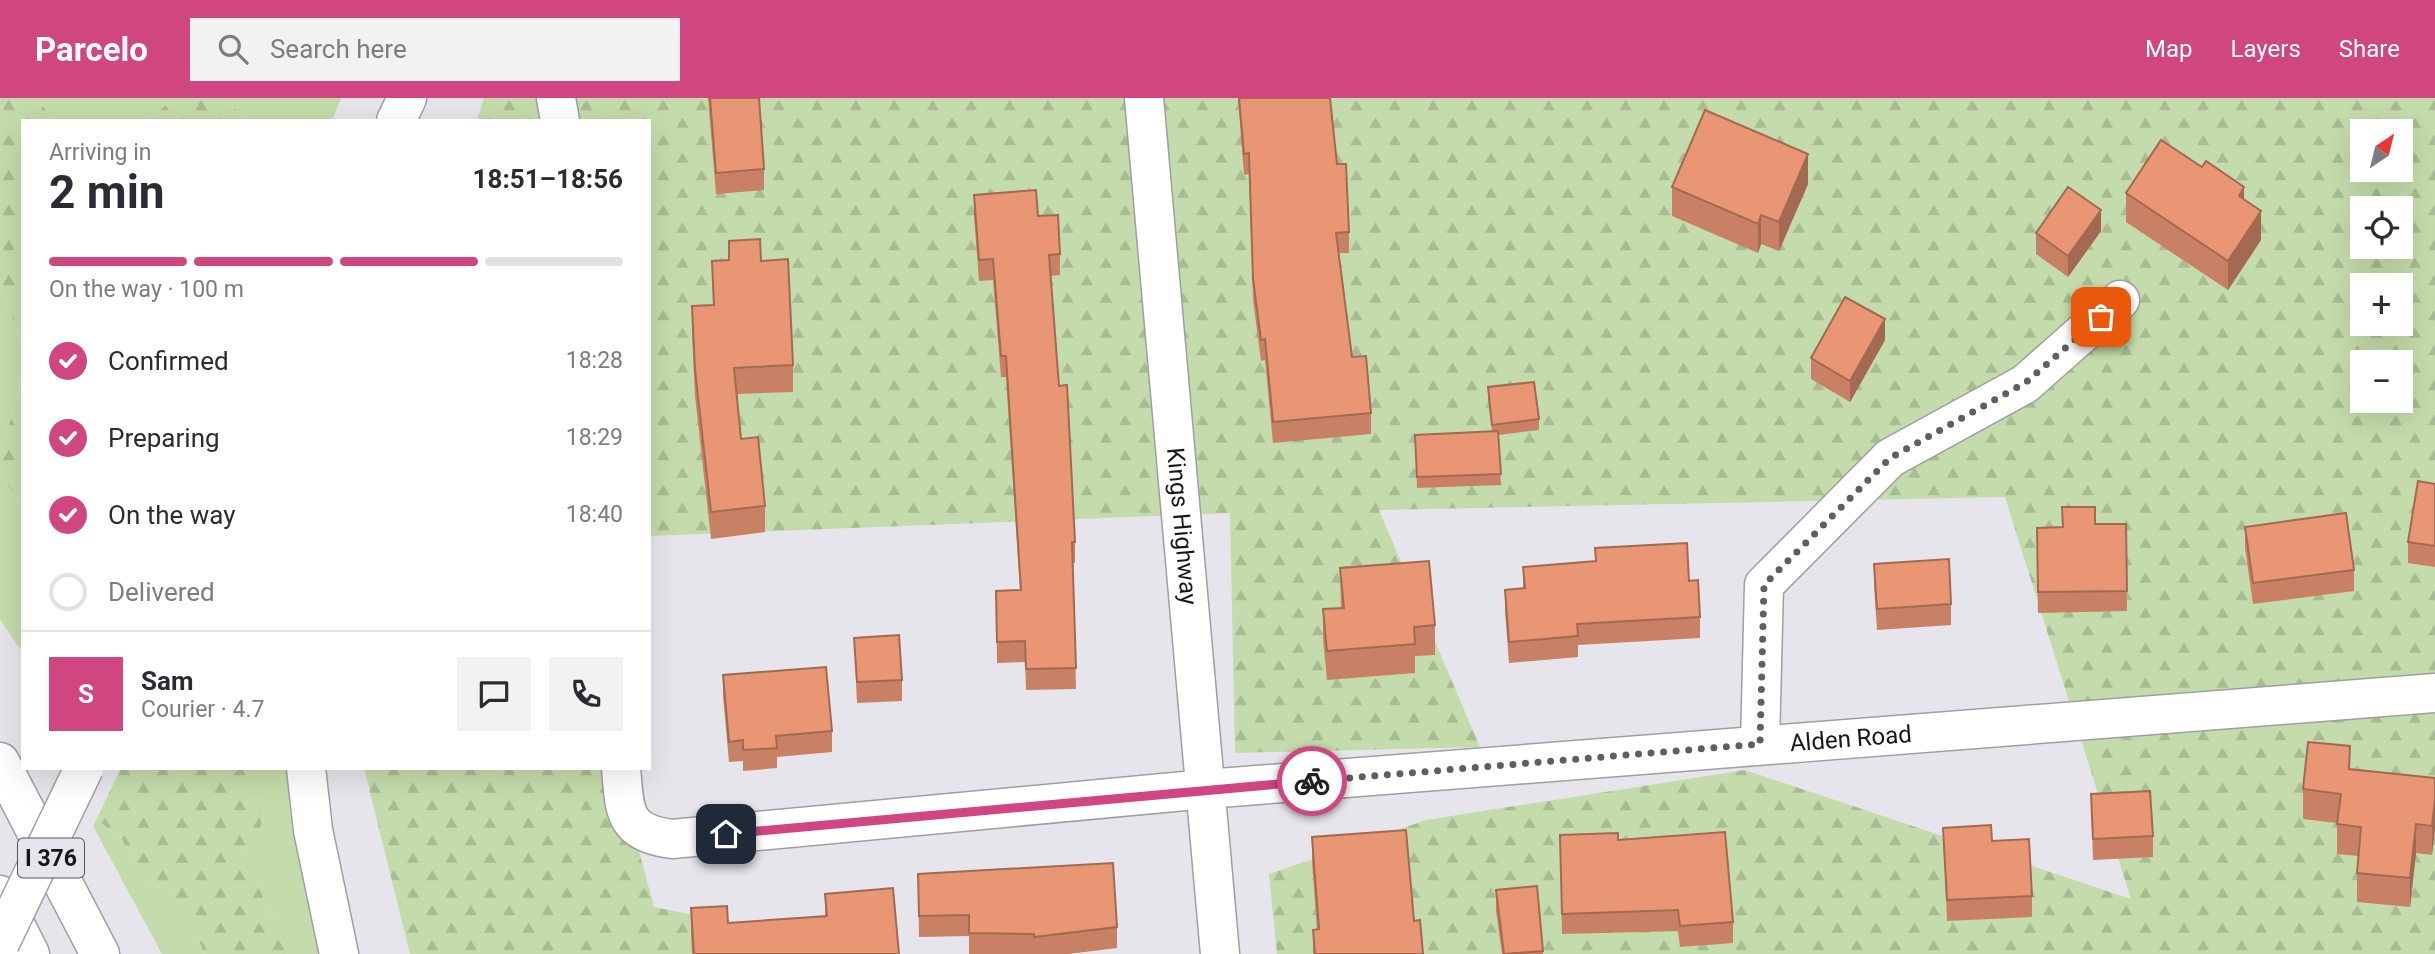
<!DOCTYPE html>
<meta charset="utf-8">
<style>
body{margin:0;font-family:Roboto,sans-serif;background:#f2f2f3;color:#2b2b33;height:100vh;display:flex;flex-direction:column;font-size:26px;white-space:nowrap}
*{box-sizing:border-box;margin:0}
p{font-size:23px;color:#7c7c81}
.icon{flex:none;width:38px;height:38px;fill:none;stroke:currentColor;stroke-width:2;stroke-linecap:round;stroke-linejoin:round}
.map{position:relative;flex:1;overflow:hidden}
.drawer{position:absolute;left:21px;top:21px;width:630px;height:651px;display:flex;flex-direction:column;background:#fff;border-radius:0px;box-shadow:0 7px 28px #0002}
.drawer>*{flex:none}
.needle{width:46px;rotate:35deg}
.buttons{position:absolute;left:2350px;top:21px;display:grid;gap:14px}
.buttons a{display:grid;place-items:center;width:63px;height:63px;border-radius:0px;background:#fff;box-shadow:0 7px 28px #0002;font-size:35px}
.pin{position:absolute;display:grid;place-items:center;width:60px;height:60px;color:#fff;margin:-30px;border-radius:14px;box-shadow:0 4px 10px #0006}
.courier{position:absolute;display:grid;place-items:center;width:70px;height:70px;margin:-35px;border:5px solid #cf4680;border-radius:50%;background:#fff;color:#222;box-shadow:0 2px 9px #0007}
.headline em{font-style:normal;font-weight:700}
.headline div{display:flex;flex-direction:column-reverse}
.headline{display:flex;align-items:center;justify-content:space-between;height:119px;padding:0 28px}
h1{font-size:46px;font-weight:700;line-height:52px}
.bar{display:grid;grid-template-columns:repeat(4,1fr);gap:10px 7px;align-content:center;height:84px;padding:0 28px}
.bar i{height:9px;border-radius:5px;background:#e1e1e2}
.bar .selected{background:#cf4680}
.bar p{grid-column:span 4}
.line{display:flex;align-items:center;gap:18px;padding:0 28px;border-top:2px solid #e1e1e2}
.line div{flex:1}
.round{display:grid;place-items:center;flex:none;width:74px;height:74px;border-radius:0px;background:#f2f2f3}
ol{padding:0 28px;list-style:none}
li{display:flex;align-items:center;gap:21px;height:77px}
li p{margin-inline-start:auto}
li .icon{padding:7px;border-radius:50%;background:#cf4680;color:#fff;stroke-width:4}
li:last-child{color:#7c7c81}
li i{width:38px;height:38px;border:4px solid #e1e1e2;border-radius:50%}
header{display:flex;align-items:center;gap:42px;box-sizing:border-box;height:98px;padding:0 35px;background:#cf4680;color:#fff}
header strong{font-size:33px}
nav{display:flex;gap:38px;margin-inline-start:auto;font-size:24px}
.search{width:490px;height:63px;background:#f2f2f3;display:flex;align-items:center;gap:18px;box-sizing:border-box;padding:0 24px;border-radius:0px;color:#7c7c81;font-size:26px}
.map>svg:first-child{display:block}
.green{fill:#c4dcab}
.forest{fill:url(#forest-firs);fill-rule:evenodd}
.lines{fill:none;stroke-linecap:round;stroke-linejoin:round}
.minor-casing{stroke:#9e9ea4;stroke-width:41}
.highway-casing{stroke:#9e9ea4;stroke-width:41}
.minor{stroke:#fff;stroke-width:38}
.highway{stroke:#fff;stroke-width:38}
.highway-bridge-casing{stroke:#9e9ea4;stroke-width:41;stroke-linecap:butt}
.highway-bridge{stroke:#fff;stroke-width:38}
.wall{fill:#c88164}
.shaded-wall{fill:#a36951}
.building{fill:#e99674;stroke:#a36951;stroke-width:2}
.done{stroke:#5f5f62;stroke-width:7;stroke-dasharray:0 12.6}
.route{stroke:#cf4680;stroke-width:9}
.labels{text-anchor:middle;stroke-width:5;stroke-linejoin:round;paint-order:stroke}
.shield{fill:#e5e5eb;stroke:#555558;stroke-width:2}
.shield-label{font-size:23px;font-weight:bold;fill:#171719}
.street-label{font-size:24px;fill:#171719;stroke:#e5e5eb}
</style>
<header>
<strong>Parcelo</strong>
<div class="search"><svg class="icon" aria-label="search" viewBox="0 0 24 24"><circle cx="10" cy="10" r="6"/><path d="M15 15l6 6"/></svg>Search here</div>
<nav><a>Map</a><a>Layers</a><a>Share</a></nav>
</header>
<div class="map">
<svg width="2435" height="856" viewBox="0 0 2435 856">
<defs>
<pattern id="forest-firs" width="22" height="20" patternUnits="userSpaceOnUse" patternTransform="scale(1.75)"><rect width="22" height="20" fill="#c4dcab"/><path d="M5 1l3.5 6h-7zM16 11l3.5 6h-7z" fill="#a8bc93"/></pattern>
</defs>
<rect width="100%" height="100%" fill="#e5e5eb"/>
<g class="green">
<path d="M 38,0 L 176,0 L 145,23 L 53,23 Z"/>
<path d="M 221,0 L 341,0 L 332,23 L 250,23 Z"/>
<path d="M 0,185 L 23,250 L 23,276 L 0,360 Z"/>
<path d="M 0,376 L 23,409 L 23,547 L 19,550 L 0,521 Z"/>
<path d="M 243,670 L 289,670 L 321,856 L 288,856 L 245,758 L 257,744 L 264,714 Z"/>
<path d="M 96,722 L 120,737 L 139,776 L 188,810 L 204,856 L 162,856 L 93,728 Z"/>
</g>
<g class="forest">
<path d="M 0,0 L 38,0 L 53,23 L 23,23 L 23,250 L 0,185 Z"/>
<path d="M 176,0 L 221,0 L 250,23 L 145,23 Z"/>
<path d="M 484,0 L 2435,0 L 2435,856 L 1277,856 L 1269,776 L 1426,722 L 1745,672 L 2131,801 L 2005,399 L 1379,412 L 1480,649 L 1235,655 L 1230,415 L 649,438 L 649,23 L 477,23 ZM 2362,33 L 2401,33 L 2401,72 L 2362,72 ZM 2362,110 L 2401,110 L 2401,149 L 2362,149 ZM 2362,187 L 2401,187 L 2401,226 L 2362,226 ZM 2362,264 L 2401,264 L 2401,303 L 2362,303 Z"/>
<path d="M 23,276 L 23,409 L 0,376 L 0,360 Z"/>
<path d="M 121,670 L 243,670 L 264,714 L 257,744 L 245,758 L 288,856 L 204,856 L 188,810 L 139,776 L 120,737 L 96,722 Z"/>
<path d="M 364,670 L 617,670 L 654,809 L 893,856 L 410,856 Z"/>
</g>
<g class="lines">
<defs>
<g id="minor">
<path d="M 556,0 L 560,23"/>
<path id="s1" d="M 1144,0 L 1220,856"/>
<path d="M 1760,646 L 1764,487 L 1890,360 L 2025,286 L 2120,202"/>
<path id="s2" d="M 621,670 C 625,713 622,734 672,741 L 1206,691 L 2435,595"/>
</g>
<g id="highway">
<path d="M 396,23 L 407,0"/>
<path d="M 0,664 L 100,856"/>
<path d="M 306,670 L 313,732 L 339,856"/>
<path d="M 0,797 L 30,856"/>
</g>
</defs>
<use href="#minor" class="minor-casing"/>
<use href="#highway" class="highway-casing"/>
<use href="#minor" class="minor"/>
<use href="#highway" class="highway"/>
<defs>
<path id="highway-bridge" d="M 0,845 L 84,670"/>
</defs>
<use href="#highway-bridge" class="highway-bridge-casing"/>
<use href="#highway-bridge" class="highway-bridge"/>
</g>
<g class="wall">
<path d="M 708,0 L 759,0 L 764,71 L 764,92 L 716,96 Z"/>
<path d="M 1238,0 L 1330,0 L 1337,66 L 1349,134 L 1349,155 L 1339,155 L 1352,259 L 1371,315 L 1371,336 L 1273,345 L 1265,262 L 1261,263 L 1253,202 L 1249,76 L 1244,77 Z"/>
<path d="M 1808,86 L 1779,153 L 1761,146 L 1758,155 L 1672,118 L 1672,89 Z"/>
<path d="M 2126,95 L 2261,142 L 2228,192 L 2126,124 Z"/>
<path d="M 974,97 L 1038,118 L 1060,156 L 1060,177 L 1051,178 L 1059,288 L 1075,444 L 1075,465 L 1073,465 L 1076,591 L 1026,592 L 1025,564 L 997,565 L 996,493 L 1020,492 L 1006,279 L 1001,279 L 993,182 L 979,183 L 974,118 Z"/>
<path d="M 2101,133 L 2068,179 L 2036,156 L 2036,135 Z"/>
<path d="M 729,143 L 761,163 L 793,267 L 793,294 L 737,296 L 741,341 L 765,408 L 765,434 L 711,441 L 695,298 L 692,235 L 692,208 L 713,207 L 712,163 L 729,162 Z"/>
<path d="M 1885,242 L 1850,304 L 1811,281 L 1811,260 Z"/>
<path d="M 1488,289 L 1539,321 L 1539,332 L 1498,337 L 1501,387 L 1417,390 L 1415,337 L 1492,334 L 1488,300 Z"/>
<path d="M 2435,386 L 2435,469 L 2408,465 L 2408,444 Z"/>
<path d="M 2095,426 L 2126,426 L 2127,513 L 2038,515 L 2037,451 L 2062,429 Z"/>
<path d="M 2245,429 L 2354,472 L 2354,493 L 2253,506 L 2245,450 Z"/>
<path d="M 1595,450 L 1689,483 L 1700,519 L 1700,540 L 1578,547 L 1578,559 L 1509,565 L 1505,513 L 1505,492 L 1523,491 L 1523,469 L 1595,463 Z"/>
<path d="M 1874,466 L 1951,506 L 1951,527 L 1877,532 L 1874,487 Z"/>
<path d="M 1340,470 L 1435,527 L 1435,557 L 1415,558 L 1415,575 L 1327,582 L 1323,541 L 1323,511 L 1341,510 Z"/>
<path d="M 854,540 L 902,582 L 902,603 L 857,605 Z"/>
<path d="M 723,577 L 832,633 L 832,654 L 777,659 L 777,670 L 743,673 L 743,663 L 729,664 L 723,598 Z"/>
<path d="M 2350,671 L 2435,680 L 2435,730 L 2432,757 L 2416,755 L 2410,809 L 2357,804 L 2357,775 L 2358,758 L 2337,756 L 2337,725 L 2303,721 L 2303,691 Z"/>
<path d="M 2091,696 L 2153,738 L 2153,759 L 2093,762 Z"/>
<path d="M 1943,730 L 1992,743 L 2032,798 L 2032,819 L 1947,823 Z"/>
<path d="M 1560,737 L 1618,742 L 1733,824 L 1733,845 L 1680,849 L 1678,833 L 1562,836 Z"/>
<path d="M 1312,739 L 1414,823 L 1423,856 L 1313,856 L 1313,832 L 1317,831 L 1312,765 Z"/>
<path d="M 918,776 L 1117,829 L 1117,850 L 1068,856 L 969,856 L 969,838 L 919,839 Z"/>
<path d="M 1496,792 L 1543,853 L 1543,856 L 1502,856 L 1496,813 Z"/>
<path d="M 825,796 L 899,856 L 692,856 L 691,836 L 691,810 L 728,825 L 825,818 Z"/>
</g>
<g class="shaded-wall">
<path d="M 1808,56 L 1808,86 L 1779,153 L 1779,124 Z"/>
<path d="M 2244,89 L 2244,118 L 2239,98 Z"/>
<path d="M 2101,112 L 2101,133 L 2068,179 L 2068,158 Z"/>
<path d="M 2261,113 L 2261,142 L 2228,192 L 2228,163 Z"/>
<path d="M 1761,117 L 1761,146 L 1758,155 L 1758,126 Z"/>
<path d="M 1885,221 L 1885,242 L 1850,304 L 1850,283 Z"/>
<path d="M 2435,701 L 2435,730 L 2432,757 L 2432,728 Z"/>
<path d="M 2416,726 L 2416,755 L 2410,809 L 2410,780 Z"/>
</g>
<g class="building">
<path d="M 710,0 L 759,0 L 764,71 L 716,75 Z"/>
<path d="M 1239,0 L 1330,0 L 1337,66 L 1346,66 L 1349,134 L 1336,135 L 1352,259 L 1366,258 L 1371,315 L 1273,324 L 1265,241 L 1261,242 L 1253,181 L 1249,55 L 1244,56 Z"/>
<path d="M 1705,12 L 1808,56 L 1779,124 L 1761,117 L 1758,126 L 1672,89 Z"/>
<path d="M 2161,42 L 2202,69 L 2206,63 L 2244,89 L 2239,98 L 2261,113 L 2228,163 L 2126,95 Z"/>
<path d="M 2068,89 L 2101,112 L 2068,158 L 2036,135 Z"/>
<path d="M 1036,92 L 1038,118 L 1058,117 L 1060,156 L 1049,157 L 1059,288 L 1067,287 L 1075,444 L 1072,444 L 1076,570 L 1026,571 L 1025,543 L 997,544 L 996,493 L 1021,492 L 1006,258 L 1001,258 L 993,161 L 979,162 L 974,97 Z"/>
<path d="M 760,141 L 761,163 L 788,161 L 793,267 L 734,270 L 741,341 L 758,339 L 765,408 L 711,414 L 695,272 L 692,208 L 714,207 L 712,163 L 729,162 L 729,143 Z"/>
<path d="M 1845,199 L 1885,221 L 1850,283 L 1811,260 Z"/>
<path d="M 1534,284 L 1539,321 L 1492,327 L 1488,289 Z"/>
<path d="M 1498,333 L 1501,376 L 1417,379 L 1415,337 Z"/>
<path d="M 2418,383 L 2435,386 L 2435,448 L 2408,444 Z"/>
<path d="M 2062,409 L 2095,409 L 2095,426 L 2126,426 L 2127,493 L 2038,494 L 2037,430 L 2063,429 Z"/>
<path d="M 2346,415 L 2354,472 L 2253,485 L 2245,429 Z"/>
<path d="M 1687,445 L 1689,483 L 1698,482 L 1700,519 L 1577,526 L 1578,538 L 1509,544 L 1505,492 L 1525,490 L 1523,469 L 1596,463 L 1595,450 Z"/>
<path d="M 1949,461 L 1951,506 L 1877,511 L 1874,466 Z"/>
<path d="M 1429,463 L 1435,527 L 1414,529 L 1415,546 L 1327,553 L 1323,511 L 1344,510 L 1340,470 Z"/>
<path d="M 899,537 L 902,582 L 857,584 L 854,540 Z"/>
<path d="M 826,569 L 832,633 L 776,638 L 777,650 L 743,652 L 743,642 L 729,644 L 723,577 Z"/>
<path d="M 2308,644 L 2350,648 L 2349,671 L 2435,680 L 2435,701 L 2432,728 L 2416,726 L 2410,780 L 2357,775 L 2361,729 L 2337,726 L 2341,696 L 2303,691 Z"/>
<path d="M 2150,693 L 2153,738 L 2093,741 L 2091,696 Z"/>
<path d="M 1991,727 L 1992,743 L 2029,741 L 2032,798 L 1947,802 L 1943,730 Z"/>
<path d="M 1406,732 L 1414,823 L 1420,822 L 1423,856 L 1315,856 L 1313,832 L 1319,831 L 1312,739 Z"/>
<path d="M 1725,734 L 1733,824 L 1680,828 L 1678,812 L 1562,816 L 1560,737 L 1618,735 L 1618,742 Z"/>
<path d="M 1113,765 L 1117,829 L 1034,839 L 1034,836 L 969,835 L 969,817 L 919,818 L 918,776 Z"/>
<path d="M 1537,788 L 1543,853 L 1504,856 L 1496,792 Z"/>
<path d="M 893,790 L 899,856 L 694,856 L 691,810 L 727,808 L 728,825 L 827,818 L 825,796 Z"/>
</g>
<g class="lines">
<path class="done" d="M 1312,683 L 1760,646 L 1764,487 L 1890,360 L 2025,285 L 2101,219"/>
<path class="route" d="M 726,736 L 1312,683"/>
</g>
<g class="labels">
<rect class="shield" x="18" y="740.5" width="66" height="39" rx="5"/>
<g class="shield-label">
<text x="51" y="768">I 376</text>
</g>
<g class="street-label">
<text dy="8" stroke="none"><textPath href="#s1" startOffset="430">Kings Highway</textPath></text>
<text dy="8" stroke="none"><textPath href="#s2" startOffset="1283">Alden Road</textPath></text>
</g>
</g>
</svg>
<div class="buttons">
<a><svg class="needle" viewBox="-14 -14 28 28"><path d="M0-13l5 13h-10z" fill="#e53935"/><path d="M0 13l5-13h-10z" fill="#7c7c81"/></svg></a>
<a><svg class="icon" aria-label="locate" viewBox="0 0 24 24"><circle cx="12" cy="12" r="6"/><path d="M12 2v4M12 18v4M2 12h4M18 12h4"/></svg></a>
<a>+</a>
<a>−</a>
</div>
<div class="pin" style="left:2101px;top:219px;background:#ea580c"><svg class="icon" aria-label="bag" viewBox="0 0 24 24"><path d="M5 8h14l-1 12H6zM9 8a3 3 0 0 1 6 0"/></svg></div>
<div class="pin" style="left:726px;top:736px;background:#1f2937"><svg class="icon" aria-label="home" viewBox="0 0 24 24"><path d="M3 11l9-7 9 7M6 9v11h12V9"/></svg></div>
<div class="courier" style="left:1312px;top:683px"><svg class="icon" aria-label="bike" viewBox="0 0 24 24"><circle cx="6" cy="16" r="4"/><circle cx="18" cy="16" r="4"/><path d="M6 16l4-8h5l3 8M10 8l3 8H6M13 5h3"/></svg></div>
<section class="drawer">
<div class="headline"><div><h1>2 min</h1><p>Arriving in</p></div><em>18:51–18:56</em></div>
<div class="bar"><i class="selected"></i><i class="selected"></i><i class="selected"></i><i></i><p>On the way · 100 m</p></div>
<ol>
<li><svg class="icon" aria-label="check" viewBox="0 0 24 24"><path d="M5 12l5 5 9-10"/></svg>Confirmed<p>18:28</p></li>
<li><svg class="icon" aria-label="check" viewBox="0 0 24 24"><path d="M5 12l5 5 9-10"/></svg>Preparing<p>18:29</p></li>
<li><svg class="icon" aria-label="check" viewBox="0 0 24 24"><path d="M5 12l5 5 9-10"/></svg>On the way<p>18:40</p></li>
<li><i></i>Delivered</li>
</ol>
<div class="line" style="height:126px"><b class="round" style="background:#cf4680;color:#fff">S</b><div><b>Sam</b><p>Courier · 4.7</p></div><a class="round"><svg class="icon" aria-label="chat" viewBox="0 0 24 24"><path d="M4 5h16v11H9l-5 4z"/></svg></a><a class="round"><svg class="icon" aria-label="phone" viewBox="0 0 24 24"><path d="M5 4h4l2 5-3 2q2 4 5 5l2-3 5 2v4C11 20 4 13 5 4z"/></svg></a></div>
</section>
</div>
